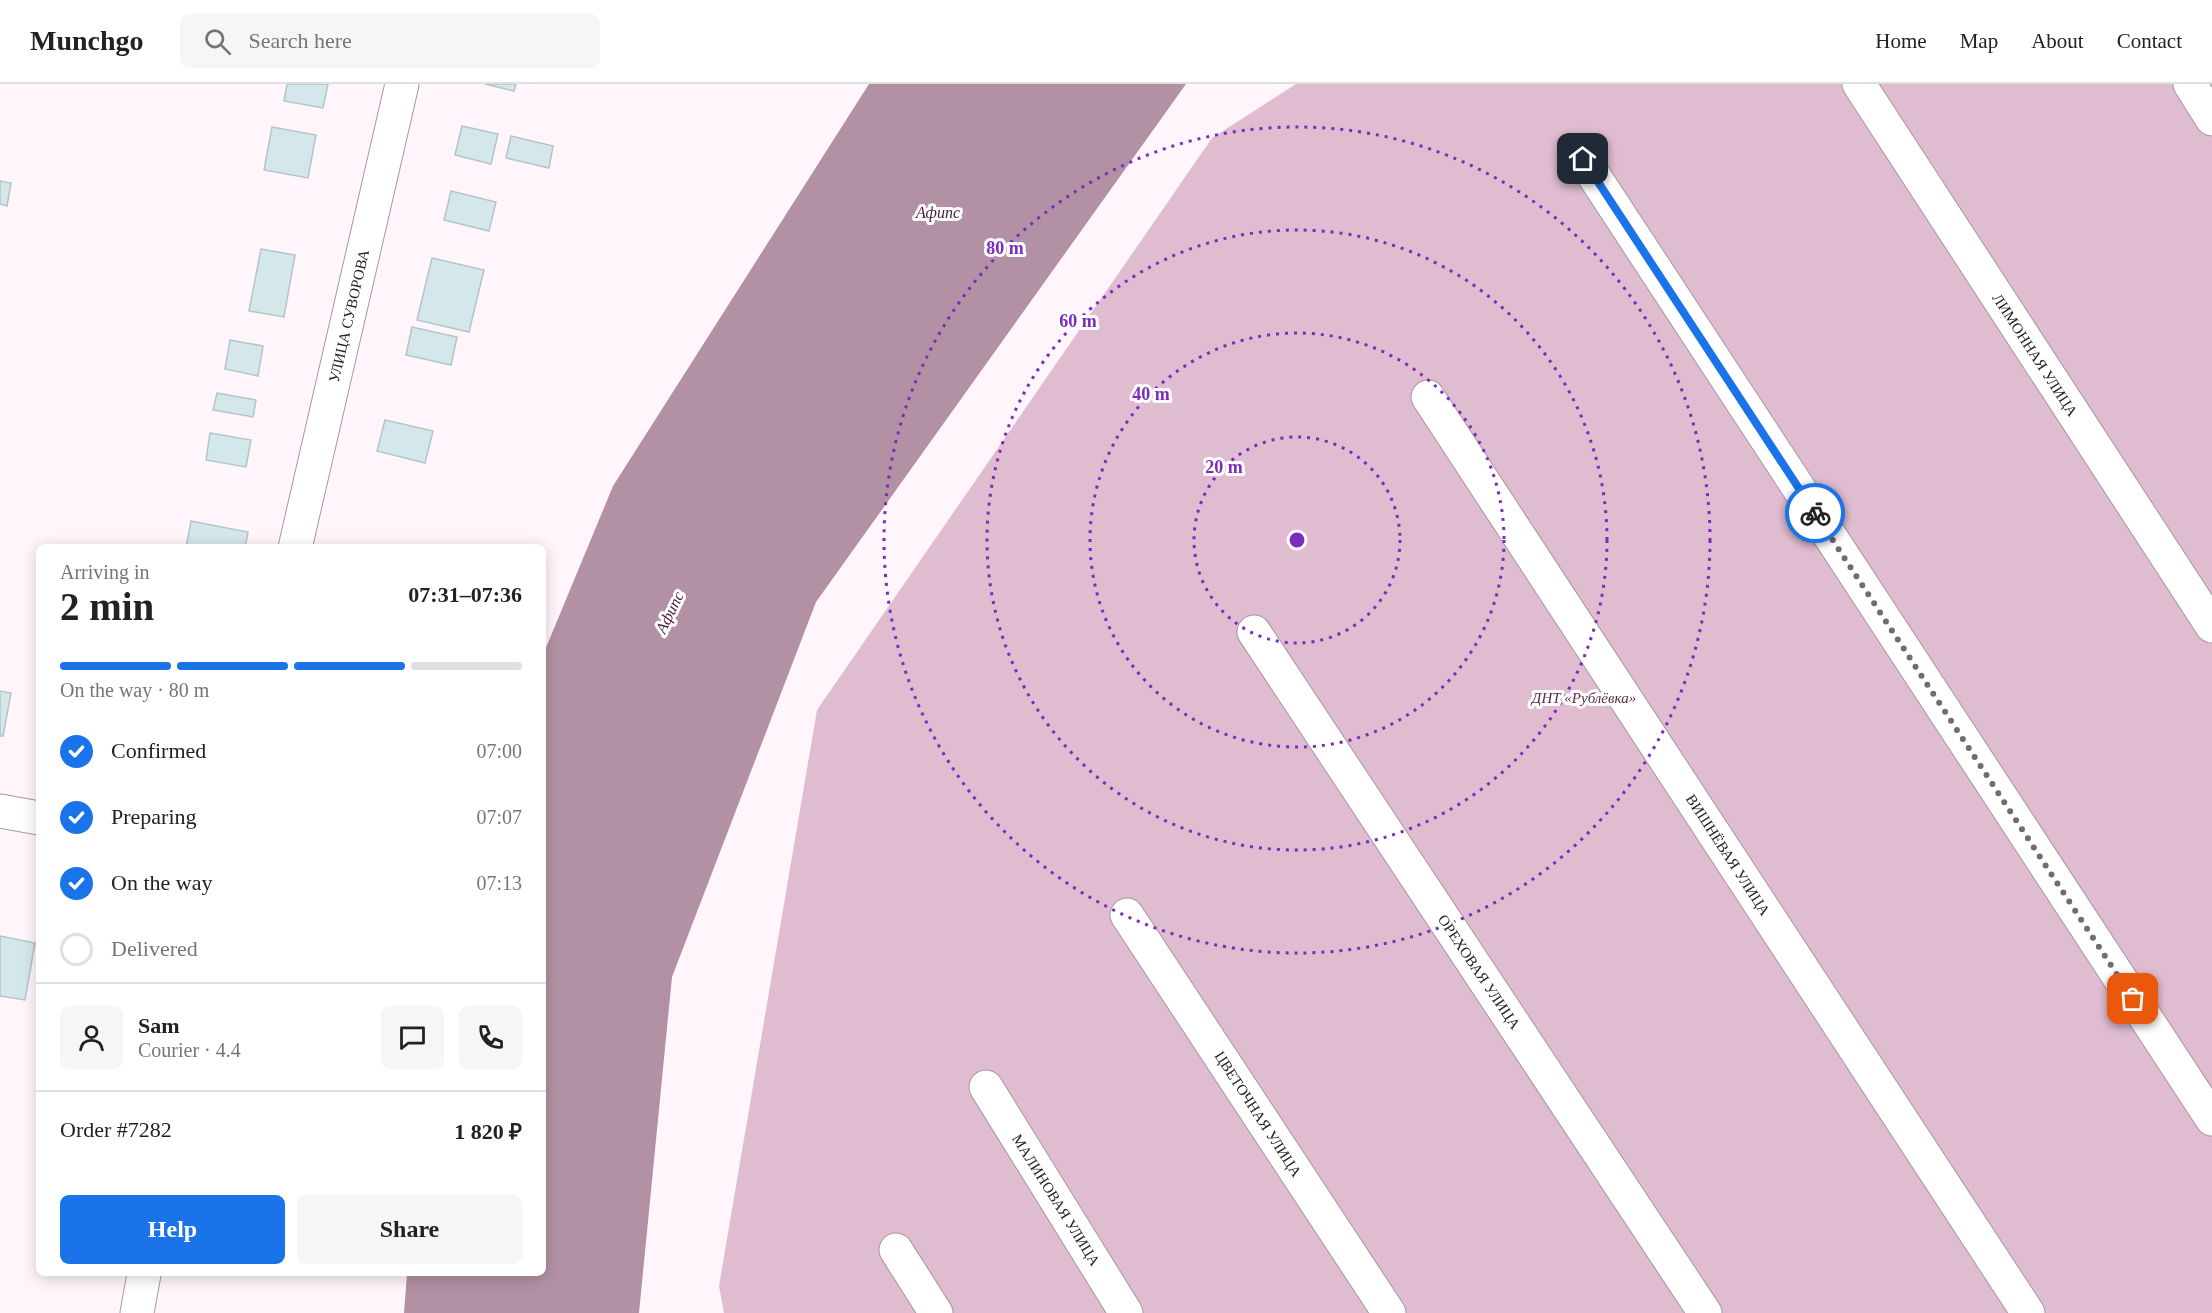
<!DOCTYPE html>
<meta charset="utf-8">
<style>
body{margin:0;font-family:Georgia,serif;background:#f6f6f6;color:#222;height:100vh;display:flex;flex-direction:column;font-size:22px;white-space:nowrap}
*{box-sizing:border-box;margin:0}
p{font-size:20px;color:#767676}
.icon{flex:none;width:33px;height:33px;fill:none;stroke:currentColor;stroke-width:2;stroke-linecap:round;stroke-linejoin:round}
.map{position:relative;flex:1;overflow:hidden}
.panel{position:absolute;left:36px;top:460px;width:510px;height:732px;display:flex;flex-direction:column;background:#fff;border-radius:9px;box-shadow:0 3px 15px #0003}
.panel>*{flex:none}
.pin{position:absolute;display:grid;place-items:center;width:51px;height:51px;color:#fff;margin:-26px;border-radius:12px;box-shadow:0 3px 9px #0006}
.courier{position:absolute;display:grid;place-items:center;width:60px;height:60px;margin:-30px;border:4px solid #1a73e8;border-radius:50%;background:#fff;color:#222;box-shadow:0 2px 8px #0007}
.head em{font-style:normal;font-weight:600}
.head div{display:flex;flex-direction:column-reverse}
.head{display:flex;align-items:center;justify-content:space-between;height:102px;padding:0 24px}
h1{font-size:39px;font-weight:600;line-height:45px}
.bar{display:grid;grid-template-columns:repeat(4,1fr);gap:9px 6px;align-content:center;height:72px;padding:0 24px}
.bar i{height:8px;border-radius:4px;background:#e0e0e0}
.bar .active{background:#1a73e8}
.bar p{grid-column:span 4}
.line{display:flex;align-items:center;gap:15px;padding:0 24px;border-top:2px solid #e0e0e0}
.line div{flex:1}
.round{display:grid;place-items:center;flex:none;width:63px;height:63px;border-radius:9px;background:#f6f6f6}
ol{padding:0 24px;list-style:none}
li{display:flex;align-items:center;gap:18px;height:66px}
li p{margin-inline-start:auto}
li .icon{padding:6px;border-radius:50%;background:#1a73e8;color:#fff;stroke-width:4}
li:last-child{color:#767676}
li i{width:33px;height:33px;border:3px solid #e0e0e0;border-radius:50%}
.button{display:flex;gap:12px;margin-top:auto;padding:12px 24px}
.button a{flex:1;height:69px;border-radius:9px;background:#1a73e8;color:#fff;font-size:24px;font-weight:600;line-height:69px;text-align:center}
.button a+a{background:#f6f6f6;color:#222}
header{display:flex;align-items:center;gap:36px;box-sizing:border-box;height:84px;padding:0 30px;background:#fff;border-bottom:2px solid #e0e0e0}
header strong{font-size:28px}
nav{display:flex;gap:33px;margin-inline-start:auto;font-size:21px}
.search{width:420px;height:54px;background:#f6f6f6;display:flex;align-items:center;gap:15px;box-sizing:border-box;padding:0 21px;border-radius:9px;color:#767676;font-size:22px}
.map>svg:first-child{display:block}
.green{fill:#e0bcd0}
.water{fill:#b391a4}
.building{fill:#d4e7eb;stroke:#b2c5c9;stroke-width:1.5}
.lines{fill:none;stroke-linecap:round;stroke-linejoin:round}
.minor-casing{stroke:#a6979f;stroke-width:35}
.minor{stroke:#fff;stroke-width:33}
.done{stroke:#736b6f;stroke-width:6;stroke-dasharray:0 10.8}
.route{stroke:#1a73e8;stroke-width:8}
.ring{fill:none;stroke:#7b2cbf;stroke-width:3;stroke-dasharray:3 6}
.labels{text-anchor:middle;stroke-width:6;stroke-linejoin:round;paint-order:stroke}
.street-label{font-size:15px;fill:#272124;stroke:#fff}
.park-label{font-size:15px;font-style:italic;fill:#5a2b48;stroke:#fff}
.water-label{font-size:16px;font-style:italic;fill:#481b37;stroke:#fff}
.centre{fill:#7b2cbf;stroke:#fff;stroke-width:3}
.ring-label{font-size:18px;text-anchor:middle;font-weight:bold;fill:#7b2cbf;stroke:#fff;stroke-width:6;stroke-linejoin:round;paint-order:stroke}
</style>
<header>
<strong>Munchgo</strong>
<div class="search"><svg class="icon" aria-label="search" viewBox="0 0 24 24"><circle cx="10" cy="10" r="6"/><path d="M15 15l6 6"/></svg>Search here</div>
<nav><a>Home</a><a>Map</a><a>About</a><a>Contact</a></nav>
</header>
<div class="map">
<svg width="2212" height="1229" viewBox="0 0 2212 1229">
<rect width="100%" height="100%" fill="#fff5fa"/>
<path class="green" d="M 1296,0 L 2212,0 L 2212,1229 L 724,1229 L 719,1202 L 817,626 L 1212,54 Z"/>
<path class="water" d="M 869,0 L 1186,0 L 816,518 L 672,893 L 639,1229 L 404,1229 L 407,1190 L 543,1190 L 543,571 L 613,402 Z"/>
<g class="building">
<path d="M 287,0 L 328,0 L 323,24 L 284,17 Z"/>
<path d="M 485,0 L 516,0 L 514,7 Z"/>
<path d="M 462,42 L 498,50 L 491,80 L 455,71 Z"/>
<path d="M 272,43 L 316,51 L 308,94 L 264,86 Z"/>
<path d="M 511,52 L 553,62 L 549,84 L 506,74 Z"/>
<path d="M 0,97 L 11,99 L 7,122 L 0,120 Z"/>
<path d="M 451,107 L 496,118 L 489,147 L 444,136 Z"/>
<path d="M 261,165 L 295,171 L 284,233 L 249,227 Z"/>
<path d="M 432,174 L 484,186 L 469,248 L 417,236 Z"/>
<path d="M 412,243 L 457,253 L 451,281 L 406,271 Z"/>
<path d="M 230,256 L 263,262 L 258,292 L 225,285 Z"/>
<path d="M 217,309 L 256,316 L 253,333 L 213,326 Z"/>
<path d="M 385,336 L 433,347 L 425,379 L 377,367 Z"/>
<path d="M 210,349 L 251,356 L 246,383 L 206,376 Z"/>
<path d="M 191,437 L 248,448 L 245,464 L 186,464 Z"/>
<path d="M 0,607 L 11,609 L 3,652 L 0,652 Z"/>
<path d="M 0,852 L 35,859 L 25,916 L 0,912 Z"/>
</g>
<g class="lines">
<defs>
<g id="minor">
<path d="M 1859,0 L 2212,542"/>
<path d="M 2190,0 L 2212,35"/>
<path d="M 1583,75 L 2212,1035"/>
<path d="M 1428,313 L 2028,1229"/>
<path d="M 295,464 L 402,0"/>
<path d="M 1254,548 L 1705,1229"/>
<path d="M 0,727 L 39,734"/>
<path d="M 1127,831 L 1389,1229"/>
<path d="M 986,1003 L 1126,1229"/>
<path d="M 896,1166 L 936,1229"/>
<path d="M 137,1229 L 144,1190"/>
</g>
</defs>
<use href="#minor" class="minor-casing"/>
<use href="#minor" class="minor"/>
</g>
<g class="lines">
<path class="done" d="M 1815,429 L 2133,915"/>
<path class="route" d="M 1583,75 L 1815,429"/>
</g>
<g class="ring">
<circle cx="1297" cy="456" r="103"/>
<circle cx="1297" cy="456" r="207"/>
<circle cx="1297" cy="456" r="310"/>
<circle cx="1297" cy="456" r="413"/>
</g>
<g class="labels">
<g class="street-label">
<text transform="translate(349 232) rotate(-77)" y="5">УЛИЦА СУВОРОВА</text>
<text transform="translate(2035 271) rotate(57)" y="5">ЛИМОННАЯ УЛИЦА</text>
<text transform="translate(1728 771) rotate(57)" y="5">ВИШНЁВАЯ УЛИЦА</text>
<text transform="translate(1479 888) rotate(56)" y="5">ОРЕХОВАЯ УЛИЦА</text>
<text transform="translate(1258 1030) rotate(57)" y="5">ЦВЕТОЧНАЯ УЛИЦА</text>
<text transform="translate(1056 1116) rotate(58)" y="5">МАЛИНОВАЯ УЛИЦА</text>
</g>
<g class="park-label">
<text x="1584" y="619">ДНТ «Рублёвка»</text>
</g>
<g class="water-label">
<text x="938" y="134">Афипс</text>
<text transform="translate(669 528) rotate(-64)" y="6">Афипс</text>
</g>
</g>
<circle cx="1297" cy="456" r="9" class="centre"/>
<g class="ring-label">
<text x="1005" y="170">80 m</text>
<text x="1078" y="243">60 m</text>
<text x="1151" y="316">40 m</text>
<text x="1224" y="389">20 m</text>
</g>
</svg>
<div class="pin" style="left:2133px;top:915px;background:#ea580c"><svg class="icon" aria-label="bag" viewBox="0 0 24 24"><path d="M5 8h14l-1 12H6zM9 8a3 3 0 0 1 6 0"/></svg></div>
<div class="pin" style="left:1583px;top:75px;background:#1f2937"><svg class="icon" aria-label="home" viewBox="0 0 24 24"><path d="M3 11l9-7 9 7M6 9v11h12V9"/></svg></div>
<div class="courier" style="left:1815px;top:429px"><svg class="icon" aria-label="bike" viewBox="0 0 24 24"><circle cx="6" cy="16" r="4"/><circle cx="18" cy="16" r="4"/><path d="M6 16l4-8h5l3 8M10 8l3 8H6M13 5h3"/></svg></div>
<section class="panel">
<div class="head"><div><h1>2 min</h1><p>Arriving in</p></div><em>07:31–07:36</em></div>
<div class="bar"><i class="active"></i><i class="active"></i><i class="active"></i><i></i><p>On the way · 80 m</p></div>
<ol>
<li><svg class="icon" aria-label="check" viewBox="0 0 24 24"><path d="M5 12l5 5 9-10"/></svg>Confirmed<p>07:00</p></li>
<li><svg class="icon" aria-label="check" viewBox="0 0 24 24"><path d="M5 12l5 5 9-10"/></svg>Preparing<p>07:07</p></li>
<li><svg class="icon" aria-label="check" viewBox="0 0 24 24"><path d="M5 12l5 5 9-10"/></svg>On the way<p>07:13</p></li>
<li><i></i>Delivered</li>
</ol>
<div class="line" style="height:108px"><a class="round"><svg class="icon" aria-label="person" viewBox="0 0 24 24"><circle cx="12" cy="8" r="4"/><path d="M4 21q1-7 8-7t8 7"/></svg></a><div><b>Sam</b><p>Courier · 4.4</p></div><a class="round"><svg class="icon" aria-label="chat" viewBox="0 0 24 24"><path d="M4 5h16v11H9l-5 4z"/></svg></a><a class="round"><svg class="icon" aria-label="phone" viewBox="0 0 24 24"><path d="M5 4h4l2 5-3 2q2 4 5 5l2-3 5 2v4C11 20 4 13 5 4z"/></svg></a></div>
<div class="line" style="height:78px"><div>Order #7282</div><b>1 820 ₽</b></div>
<div class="button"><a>Help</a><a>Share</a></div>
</section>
</div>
